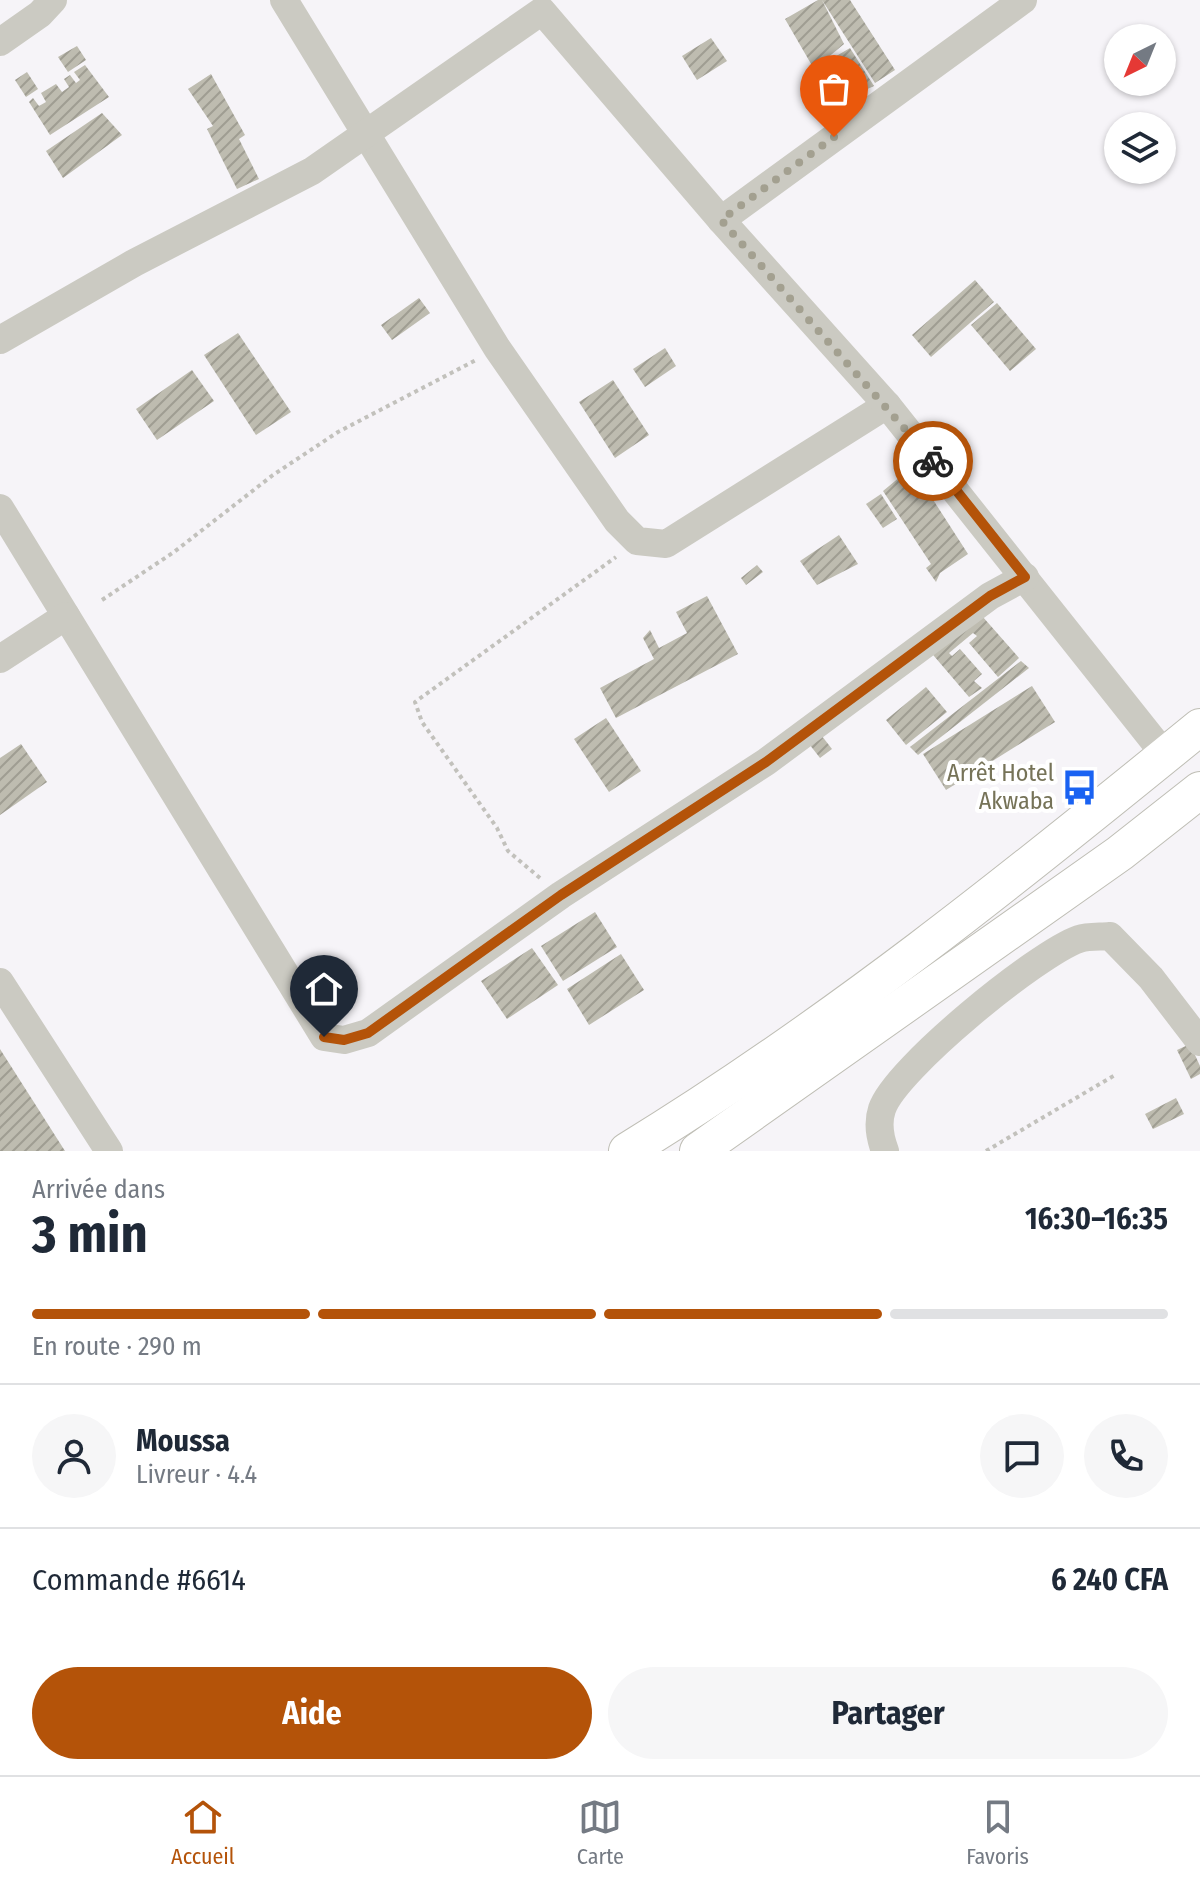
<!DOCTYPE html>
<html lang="fr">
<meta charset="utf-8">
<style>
body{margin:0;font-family:"Fira Sans Condensed",sans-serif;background:#f6f6f7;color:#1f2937;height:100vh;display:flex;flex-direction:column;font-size:30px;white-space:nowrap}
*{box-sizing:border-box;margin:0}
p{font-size:26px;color:#747a83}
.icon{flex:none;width:44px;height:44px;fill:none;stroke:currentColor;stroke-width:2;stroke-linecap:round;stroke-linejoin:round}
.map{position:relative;height:1151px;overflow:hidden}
.panel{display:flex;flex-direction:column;background:#fff;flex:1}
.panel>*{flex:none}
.needle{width:52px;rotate:223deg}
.fabs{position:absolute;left:1104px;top:24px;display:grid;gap:16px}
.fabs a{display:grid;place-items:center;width:72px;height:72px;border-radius:50%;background:#fff;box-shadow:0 2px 6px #0004;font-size:40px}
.pin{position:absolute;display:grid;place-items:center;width:68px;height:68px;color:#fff;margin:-82px -34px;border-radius:50% 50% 50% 0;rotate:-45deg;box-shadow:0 0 8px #0007}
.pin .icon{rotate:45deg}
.courier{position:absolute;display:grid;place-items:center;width:80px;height:80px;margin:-40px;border:6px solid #b45309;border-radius:50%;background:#fff;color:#222;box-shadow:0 2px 10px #0007}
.head em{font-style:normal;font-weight:700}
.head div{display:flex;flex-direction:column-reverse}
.head{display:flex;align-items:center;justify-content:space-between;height:136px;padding:0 32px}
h1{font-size:52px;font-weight:700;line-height:60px}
.bar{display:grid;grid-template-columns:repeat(4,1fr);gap:12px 8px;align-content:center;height:96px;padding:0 32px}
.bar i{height:10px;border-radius:6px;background:#e0e1e3}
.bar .selected{background:#b45309}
.bar p{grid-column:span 4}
.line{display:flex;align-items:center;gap:20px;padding:0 32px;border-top:2px solid #e0e1e3}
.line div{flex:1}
.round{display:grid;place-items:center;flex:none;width:84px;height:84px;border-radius:42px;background:#f6f6f7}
.action{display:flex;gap:16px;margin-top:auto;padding:16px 32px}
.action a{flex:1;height:92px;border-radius:48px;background:#b45309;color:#fff;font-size:32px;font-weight:700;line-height:92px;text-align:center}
.action a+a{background:#f6f6f7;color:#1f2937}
.menu{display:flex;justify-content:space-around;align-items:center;height:112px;border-top:2px solid #e0e1e3;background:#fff;font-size:22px;color:#747a83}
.menu a{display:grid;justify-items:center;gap:4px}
.menu .selected{color:#b45309}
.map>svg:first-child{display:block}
.building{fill:url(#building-hatch)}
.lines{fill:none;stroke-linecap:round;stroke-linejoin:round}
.major-casing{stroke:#bfbeb5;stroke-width:38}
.path{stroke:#c2c1bc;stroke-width:4;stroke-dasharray:4 4;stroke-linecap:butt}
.minor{stroke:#cbcac2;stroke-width:28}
.major{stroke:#fff;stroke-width:36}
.done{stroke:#a3a090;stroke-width:8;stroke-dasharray:0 14.4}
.route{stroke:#b45309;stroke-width:10}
.labels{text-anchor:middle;stroke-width:8;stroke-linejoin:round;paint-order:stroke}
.poi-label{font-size:24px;fill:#767358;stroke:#fff;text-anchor:end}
</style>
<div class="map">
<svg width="1200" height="1151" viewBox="0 0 1200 1151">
<defs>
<pattern id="building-hatch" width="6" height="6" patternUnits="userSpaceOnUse" patternTransform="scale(2)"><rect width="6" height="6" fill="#bebcb0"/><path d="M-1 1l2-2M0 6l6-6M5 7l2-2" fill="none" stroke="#9f9d92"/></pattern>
</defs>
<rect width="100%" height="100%" fill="#f6f4f8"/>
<g class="building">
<path d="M 818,0 L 850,0 L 895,70 L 875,83 L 822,0 L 844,44 L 814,69 L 850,48 L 874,86 L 837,103 L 814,69 L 785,19 Z"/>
<path d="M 711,38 L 727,61 L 697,80 L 682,56 Z"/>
<path d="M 77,46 L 86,60 L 68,72 L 58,57 Z"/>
<path d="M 85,65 L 109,97 L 50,135 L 29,102 L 33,98 L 39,106 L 46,102 L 41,93 L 56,84 L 62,92 L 69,87 L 64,79 L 70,75 L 76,83 L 80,80 L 74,72 Z"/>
<path d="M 27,72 L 38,89 L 26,97 L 15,80 Z"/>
<path d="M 211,74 L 245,135 L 239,139 L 259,179 L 237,189 L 207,129 L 213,126 L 188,89 Z"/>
<path d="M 102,113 L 122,135 L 63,178 L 46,151 Z"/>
<path d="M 975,280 L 994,302 L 931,357 L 912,335 Z"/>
<path d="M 419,298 L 430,313 L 392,340 L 381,325 Z"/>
<path d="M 997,303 L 1036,349 L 1010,371 L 971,325 Z"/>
<path d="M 238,333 L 291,412 L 256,435 L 204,355 Z"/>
<path d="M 665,348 L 676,366 L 645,387 L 633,369 Z"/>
<path d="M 192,370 L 214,401 L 157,440 L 136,409 Z"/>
<path d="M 613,380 L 649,435 L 615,458 L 579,402 Z"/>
<path d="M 912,467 L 968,554 L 940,573 L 936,582 L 926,568 L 931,564 L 883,491 Z"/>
<path d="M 881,494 L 897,519 L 883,528 L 866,504 Z"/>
<path d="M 839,535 L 858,564 L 817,585 L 800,561 Z"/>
<path d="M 757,565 L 763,572 L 746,585 L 741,578 Z"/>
<path d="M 707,596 L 738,654 L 616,718 L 600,688 L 654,659 L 643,638 L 650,630 L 659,648 L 687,633 L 676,612 Z"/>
<path d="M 975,608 L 1019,658 L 998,677 L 969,643 L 977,636 L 973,633 L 949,653 L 952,656 L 960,649 L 982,674 L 974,681 L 982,688 L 969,697 L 928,649 Z"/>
<path d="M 1021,661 L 1029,668 L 918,755 L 910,747 Z"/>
<path d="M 1032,686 L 1055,722 L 946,790 L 923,754 Z"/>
<path d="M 926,687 L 947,712 L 906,745 L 886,720 Z"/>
<path d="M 606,718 L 641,771 L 609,792 L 574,739 Z"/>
<path d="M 818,731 L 832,749 L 820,758 L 806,740 Z"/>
<path d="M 21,744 L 47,782 L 0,815 L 0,758 Z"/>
<path d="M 595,912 L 617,947 L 563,981 L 541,946 Z"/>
<path d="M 532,948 L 558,985 L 507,1019 L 481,981 Z"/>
<path d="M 621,954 L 644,990 L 589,1025 L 567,989 Z"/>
<path d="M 1190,1044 L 1200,1066 L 1200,1074 L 1191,1079 L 1177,1050 Z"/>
<path d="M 0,1049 L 65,1151 L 0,1151 Z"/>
<path d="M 1176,1098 L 1184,1114 L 1153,1129 L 1145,1114 Z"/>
</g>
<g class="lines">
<defs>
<g id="major">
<path d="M 627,1151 C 830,1027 1016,877 1200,727"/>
<path d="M 698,1151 L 1120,853 L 1200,790"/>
</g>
</defs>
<use href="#major" class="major-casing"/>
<g class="path">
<path d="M 102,600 L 174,552 L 273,475 L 338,432 L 478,359"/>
<path d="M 540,878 L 508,851 L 497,828 L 422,722 L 415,702 L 616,557"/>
<path d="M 986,1151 L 1115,1075"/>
</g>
<g class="minor">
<path d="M 284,0 L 497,348 L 617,521 L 637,541 L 666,544 L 887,405"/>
<path d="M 0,42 L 40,14 L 53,0"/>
<path d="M 721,220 L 1023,0"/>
<path d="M 0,340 L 134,263 L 312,171 L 542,11 L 721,220 L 887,405 L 1165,755"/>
<path d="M 0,508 L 324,1037 L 344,1040 L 368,1033 L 561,895 L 766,762 L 990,596 L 1025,577"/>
<path d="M 0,659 L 66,616"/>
<path d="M 0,982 L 109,1151"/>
<path d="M 885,1151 C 880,1138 877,1124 882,1109 C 895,1069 1038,953 1079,939 C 1088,936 1101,937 1110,936 L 1151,978 L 1200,1042"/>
</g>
<use href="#major" class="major"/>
</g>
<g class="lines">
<path class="done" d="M 834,137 L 721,220 L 933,461"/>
<path class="route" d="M 324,1037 L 344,1040 L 368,1033 L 561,895 L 766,762 L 990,596 L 1025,577 L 933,461"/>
</g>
<defs>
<symbol id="bus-bare" viewBox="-9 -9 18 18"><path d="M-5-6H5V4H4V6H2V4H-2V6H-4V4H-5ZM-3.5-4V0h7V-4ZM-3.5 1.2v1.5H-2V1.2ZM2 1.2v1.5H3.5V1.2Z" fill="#1a62f2" stroke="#fff" stroke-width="2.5" paint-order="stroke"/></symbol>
</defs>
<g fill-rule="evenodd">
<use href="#bus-bare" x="1054" y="762" width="51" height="51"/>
</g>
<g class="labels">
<g class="poi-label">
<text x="1054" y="781">Arrêt Hotel<tspan x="1054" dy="28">Akwaba</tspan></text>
</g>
</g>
</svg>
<div class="fabs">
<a><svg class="needle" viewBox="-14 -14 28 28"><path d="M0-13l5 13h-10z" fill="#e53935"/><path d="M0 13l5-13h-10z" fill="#747a83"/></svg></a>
<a><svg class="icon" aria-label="layers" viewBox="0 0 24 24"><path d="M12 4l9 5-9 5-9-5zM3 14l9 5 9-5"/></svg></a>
</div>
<div class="pin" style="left:834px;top:137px;background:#ea580c"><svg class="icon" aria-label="bag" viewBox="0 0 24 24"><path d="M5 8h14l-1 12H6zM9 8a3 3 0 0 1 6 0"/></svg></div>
<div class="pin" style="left:324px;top:1037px;background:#1f2937"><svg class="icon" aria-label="home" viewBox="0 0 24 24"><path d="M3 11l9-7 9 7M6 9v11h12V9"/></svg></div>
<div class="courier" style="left:933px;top:461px"><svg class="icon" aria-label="bike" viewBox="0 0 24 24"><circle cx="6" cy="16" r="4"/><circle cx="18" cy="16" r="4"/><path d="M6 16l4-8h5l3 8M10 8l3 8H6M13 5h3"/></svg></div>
</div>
<section class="panel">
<div class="head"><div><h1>3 min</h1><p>Arrivée dans</p></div><em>16:30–16:35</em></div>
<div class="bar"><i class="selected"></i><i class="selected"></i><i class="selected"></i><i></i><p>En route · 290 m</p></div>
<div class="line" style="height:144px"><a class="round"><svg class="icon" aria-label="person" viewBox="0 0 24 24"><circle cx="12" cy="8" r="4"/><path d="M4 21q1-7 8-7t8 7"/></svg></a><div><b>Moussa</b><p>Livreur · 4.4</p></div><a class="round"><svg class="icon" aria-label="chat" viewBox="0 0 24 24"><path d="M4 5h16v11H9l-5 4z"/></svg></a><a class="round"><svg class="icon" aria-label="phone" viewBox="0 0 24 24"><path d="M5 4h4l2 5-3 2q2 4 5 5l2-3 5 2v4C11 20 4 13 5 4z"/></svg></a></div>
<div class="line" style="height:104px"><div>Commande #6614</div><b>6 240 CFA</b></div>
<div class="action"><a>Aide</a><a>Partager</a></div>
</section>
<nav class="menu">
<a class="selected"><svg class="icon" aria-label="home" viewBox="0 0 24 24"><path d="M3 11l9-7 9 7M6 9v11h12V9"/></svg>Accueil</a>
<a><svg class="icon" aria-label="map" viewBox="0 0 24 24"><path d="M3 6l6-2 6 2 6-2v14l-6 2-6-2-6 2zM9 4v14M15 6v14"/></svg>Carte</a>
<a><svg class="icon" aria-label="saved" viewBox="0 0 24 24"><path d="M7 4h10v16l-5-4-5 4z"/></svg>Favoris</a>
</nav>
